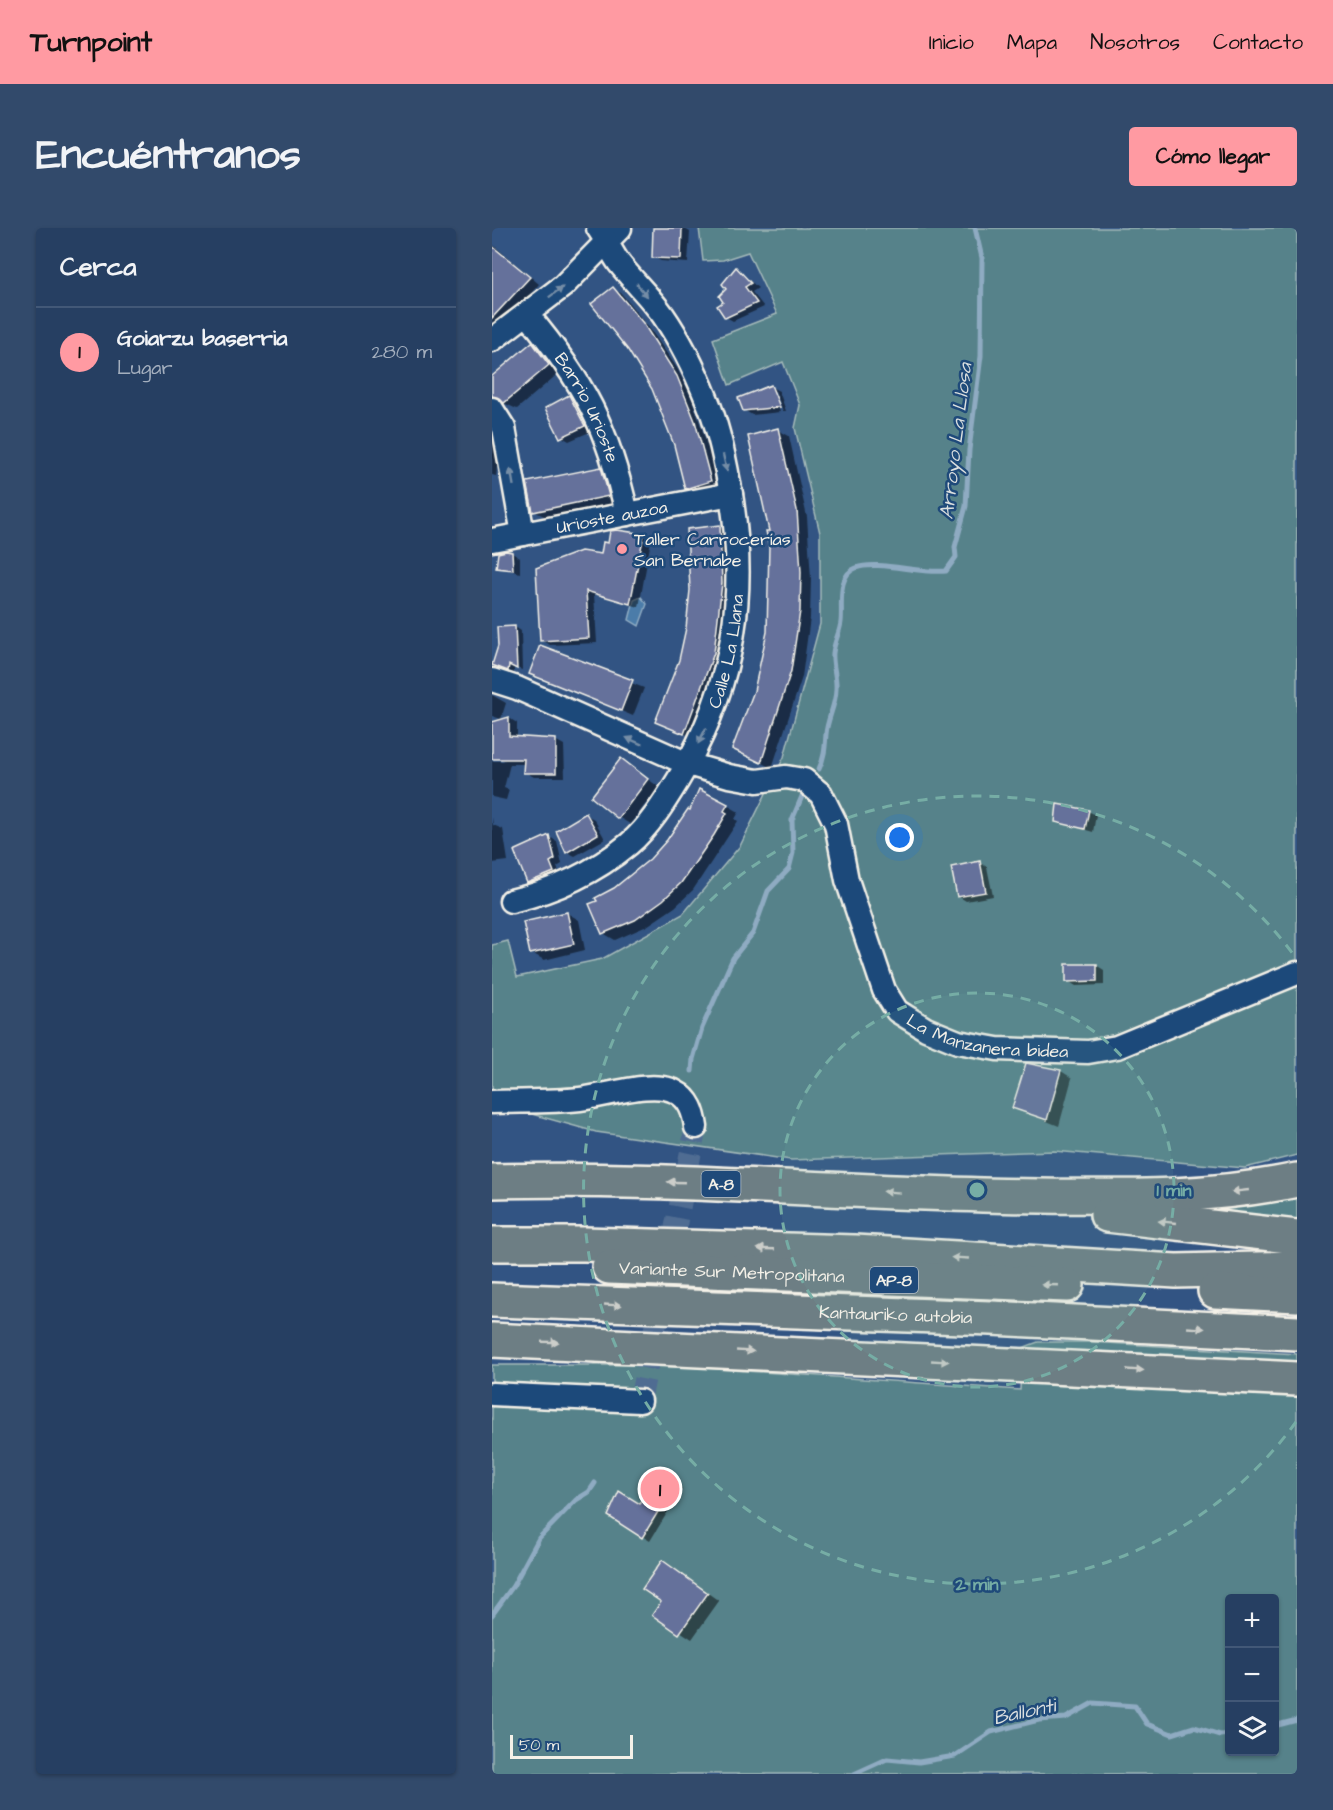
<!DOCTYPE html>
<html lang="es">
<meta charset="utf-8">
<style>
:root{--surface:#263f62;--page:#324a6b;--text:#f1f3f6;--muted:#a4afbe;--line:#425877;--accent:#ff9aa2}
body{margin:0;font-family:"Architects Daughter",sans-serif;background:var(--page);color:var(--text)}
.controls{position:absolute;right:18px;bottom:18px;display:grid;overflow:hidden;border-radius:6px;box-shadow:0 2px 4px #0004}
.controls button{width:54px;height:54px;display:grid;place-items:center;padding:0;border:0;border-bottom:2px solid var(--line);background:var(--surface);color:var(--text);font:30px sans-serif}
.scale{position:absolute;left:18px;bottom:15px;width:123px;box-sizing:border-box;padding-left:6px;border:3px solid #f4f1e8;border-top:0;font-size:16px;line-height:21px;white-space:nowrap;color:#f4f1e8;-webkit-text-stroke:4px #1f4a7a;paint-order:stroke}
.you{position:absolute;left:408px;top:610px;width:21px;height:21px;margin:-15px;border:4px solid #fff;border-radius:50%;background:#1a73e8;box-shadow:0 0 0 9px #1a73e833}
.badge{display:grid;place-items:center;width:39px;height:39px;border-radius:50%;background:var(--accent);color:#111;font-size:20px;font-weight:700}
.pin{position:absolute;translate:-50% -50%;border:3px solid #fff;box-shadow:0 2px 6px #0006}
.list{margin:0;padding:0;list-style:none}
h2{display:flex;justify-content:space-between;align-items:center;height:78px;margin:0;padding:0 24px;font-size:26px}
h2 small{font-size:20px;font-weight:400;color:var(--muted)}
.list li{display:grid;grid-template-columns:39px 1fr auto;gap:18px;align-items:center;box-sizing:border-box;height:90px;padding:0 24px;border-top:2px solid var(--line)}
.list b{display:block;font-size:22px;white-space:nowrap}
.list p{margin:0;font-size:20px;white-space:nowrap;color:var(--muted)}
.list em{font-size:20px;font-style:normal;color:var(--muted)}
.icon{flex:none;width:33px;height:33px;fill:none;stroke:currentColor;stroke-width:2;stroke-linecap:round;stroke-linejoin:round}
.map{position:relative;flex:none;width:805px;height:1546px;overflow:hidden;border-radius:6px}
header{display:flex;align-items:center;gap:36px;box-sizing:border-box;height:84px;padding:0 30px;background:var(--accent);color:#111}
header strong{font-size:28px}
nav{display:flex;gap:33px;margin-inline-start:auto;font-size:21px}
.intro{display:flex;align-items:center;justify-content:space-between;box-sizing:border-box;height:144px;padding:0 36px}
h1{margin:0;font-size:42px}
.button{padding:15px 27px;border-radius:6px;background:var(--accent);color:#111;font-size:21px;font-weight:700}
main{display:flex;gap:36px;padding:0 36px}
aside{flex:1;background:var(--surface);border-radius:6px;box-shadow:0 2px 4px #0004}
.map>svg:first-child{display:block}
.green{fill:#56828a;stroke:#a5bab9;stroke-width:1.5;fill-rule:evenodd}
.water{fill:#4b7ca9;stroke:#8fabc2;stroke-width:1.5}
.shadow{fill:#0007}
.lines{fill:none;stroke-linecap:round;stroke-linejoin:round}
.stream{stroke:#8fabc2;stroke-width:5}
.building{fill:#65719b;stroke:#f4f1e8;stroke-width:1.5}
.minor-tunnel{stroke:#4f6c92;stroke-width:22;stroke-dasharray:22 11;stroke-linecap:butt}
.minor-casing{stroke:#f4f1e8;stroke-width:27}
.highway-casing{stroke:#f4f1e8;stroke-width:38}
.minor{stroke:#1f4a7a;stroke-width:22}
.highway{stroke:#6d7e84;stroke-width:33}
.oneway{fill:#748da6}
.oneway2{fill:#ccceca}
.ring{fill:none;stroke:#76ada5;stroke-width:3;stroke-dasharray:10 8}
.poi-dot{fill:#ff9aa2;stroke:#1f4a7a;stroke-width:2}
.labels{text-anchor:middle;stroke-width:5;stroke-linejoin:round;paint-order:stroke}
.shield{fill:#1f4a7a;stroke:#b4bfc7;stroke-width:1.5}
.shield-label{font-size:16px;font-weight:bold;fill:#f4f1e8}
.street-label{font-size:18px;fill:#f4f1e8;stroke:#1f4a7a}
.poi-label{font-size:18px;fill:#f4f1e8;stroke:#1f4a7a;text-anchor:start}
.water-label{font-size:20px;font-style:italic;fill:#dbdfdf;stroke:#1f4a7a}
.centre{fill:#76ada5;stroke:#1f4a7a;stroke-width:3}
.ring-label{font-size:18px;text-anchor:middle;font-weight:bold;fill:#76ada5;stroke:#1f4a7a;stroke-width:5;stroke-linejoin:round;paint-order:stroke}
</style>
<header>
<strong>Turnpoint</strong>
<nav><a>Inicio</a><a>Mapa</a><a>Nosotros</a><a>Contacto</a></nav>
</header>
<div class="intro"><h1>Encuéntranos</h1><a class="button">Cómo llegar</a></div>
<main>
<aside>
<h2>Cerca<small></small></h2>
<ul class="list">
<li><span class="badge">1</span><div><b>Goiarzu baserria</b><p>Lugar</p></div><em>280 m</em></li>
</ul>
</aside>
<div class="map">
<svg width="805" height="1546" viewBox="0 0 805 1546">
<rect width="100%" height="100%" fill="#325483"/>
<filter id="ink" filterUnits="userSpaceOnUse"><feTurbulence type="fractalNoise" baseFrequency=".0167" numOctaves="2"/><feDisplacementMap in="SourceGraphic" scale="12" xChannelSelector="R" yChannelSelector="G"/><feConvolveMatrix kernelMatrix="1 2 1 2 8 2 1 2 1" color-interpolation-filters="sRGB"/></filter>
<g filter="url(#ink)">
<g class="green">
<polygon points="207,0 805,0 805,927 753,940 562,923 299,932 104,904 0,875 0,717 16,713 25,749 110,731 191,686 248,618 292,529 328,396 328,305 303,200 308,177 291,134 237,157 221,111 285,86 256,24 231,32 211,33"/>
<polygon points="805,963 805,994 680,979"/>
<path d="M546,1114h52l207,12v420h-805v-409h168l360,25 2,-42zM738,1370h44v154h-44z"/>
</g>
<polygon class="water" points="149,369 155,376 147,398 137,392 142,372"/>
<g class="shadow">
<polygon points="163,0 191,0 198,4 196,35 169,33 161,29"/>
<polygon points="0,16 47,56 0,111"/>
<polygon points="245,41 266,60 260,64 272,79 241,93 234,89 236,61"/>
<polygon points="121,61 129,65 158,101 185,140 199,168 219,228 226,257 202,265 194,260 183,217"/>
<polygon points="40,116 52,123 68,144 25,181 0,170 0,150"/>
<polygon points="279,159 287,163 294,183 291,183 283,163 280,163 288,184 260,187 252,182"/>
<polygon points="77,169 85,173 100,203 77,213 70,209"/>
<polygon points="286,202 297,208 315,289 319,351 318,390 310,449 280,540 253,527 276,404 279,305"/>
<polygon points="0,208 7,212 10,230 6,229 4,248 0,247"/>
<polygon points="108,240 120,247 128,274 54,289 42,283"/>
<polygon points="227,299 235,303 237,360 229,429 200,509 173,497 188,433"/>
<polygon points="151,307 159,312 147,379 102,366 105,415 58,417 50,413 111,328"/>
<polygon points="20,325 28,330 28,345 6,339"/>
<polygon points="23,399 29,403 30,442 22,439 22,445 8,440"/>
<polygon points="49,419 152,460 141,488 39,445"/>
<polygon points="0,467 14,475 9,491 0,488"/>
<polygon points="17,490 25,495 25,510 63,512 72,517 73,549 42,549 33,544 33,536 18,536 12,560 17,562 14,572 0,569 0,533 13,533 7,530"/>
<polygon points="129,532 167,559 138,596 126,589"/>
<polygon points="235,577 247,584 243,591 246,593 201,662 183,679 155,698 123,712 111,705 107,674 159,632 176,613"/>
<polygon points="596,583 604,587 601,604 564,593"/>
<polygon points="94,587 102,591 113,611 83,628 75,624"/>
<polygon points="0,589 1,597 11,601 16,633 0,635"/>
<polygon points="57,609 65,613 70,636 65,639 69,649 44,658 37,654"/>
<polygon points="488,635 495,639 501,668 474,673 466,668"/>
<polygon points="75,685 87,692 93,722 52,732 40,725"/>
<polygon points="604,737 612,742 612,757 584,758 576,753"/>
<polygon points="535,837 569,843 580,850 567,898 522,880"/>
<polygon points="183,1257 190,1261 183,1278 180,1277 158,1313 118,1288 149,1278"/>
<polygon points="182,1341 227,1373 200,1411 162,1386 171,1374"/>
</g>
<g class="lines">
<g class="stream">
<path d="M327,541c6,-13 6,-22 7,-35 1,-15 10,-29 10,-45 1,-12 -4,-24 -3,-36 1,-11 7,-21 8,-31 2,-16 -5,-47 15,-54 21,-8 64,6 90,3l10,-14 -1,-10 11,-41 3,-56 12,-94 1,-98 -7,-30"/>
<polyline points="200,843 201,831 210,800 241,730 261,705 276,663 297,641 301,625 300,592 311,566"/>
<polyline points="0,1387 21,1358 47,1310 84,1272 97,1264 103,1255"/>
<polyline points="782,1498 805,1492"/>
<polyline points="362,1546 395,1531 427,1534 463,1528 499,1504 547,1492 574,1490 601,1475 643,1478 655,1496 680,1506 702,1499 728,1507 738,1506"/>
</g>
</g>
<g class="building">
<polygon points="161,0 190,0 189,31 160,30"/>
<polygon points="0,18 38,49 0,90"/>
<polygon points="244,39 259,55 253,59 265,75 233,90 225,78 231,74 227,68 234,61 230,56"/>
<polygon points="121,59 151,95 185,148 203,193 219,253 193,261 182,217 160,161 136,122 99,76"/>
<polygon points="40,114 57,137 12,175 0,168 0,148"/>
<polygon points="279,157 288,179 251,183 246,170"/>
<polygon points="77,167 93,198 68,210 53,180"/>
<polygon points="286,200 305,282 309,344 308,383 299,443 269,535 240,521 262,463 275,404 277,318 274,303 277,303 256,208"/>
<polygon points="109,239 117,268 41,284 35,254"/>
<polygon points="228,297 230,355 222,425 192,506 163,494 187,432 194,400 198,362 195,301"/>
<polygon points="125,302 152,306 138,376 94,363 97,410 48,413 44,340 89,323 109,326 111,314 116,315 118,303"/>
<polygon points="14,323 20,324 21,342 4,340 6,325"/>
<polygon points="23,398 25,441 17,437 16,443 0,437 6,418 5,399"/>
<polygon points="48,417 141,452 129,483 37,446"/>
<polygon points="17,489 17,508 64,511 64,545 31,545 32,531 0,531 0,494"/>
<polygon points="129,530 156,551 126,591 99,569"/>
<polygon points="207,561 236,576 232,583 235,585 222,607 189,655 171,672 143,692 110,706 97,676 105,673 103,670 122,660 158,631 175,612 196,581 198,582"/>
<polygon points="565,576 597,582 593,601 563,594"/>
<polygon points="94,585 106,606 74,625 64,603"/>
<polygon points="57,607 63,631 58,634 62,644 35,655 22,623"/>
<polygon points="488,633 494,664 465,669 459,639"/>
<polygon points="75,684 82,716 38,726 31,694"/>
<polygon points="574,736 605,736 605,753 574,754"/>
<polygon points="534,835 569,842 555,892 520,880"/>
<polygon points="161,1246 183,1256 175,1275 172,1274 150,1310 116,1288 127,1263 148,1276"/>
<polygon points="170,1332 216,1365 187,1406 160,1387 169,1374 150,1361"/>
</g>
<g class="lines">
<polyline class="minor-tunnel" points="148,1173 204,899"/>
<g class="minor-casing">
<g id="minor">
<path id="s1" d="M35,86c57,68 81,113 100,200"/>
<polyline points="0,112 71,58 128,0"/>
<polyline points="0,181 12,200 31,306"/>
<path id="s2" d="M0,312l239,-46"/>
<path id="s3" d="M0,452l25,8 171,76 41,12 28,5 29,-4 18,3 17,14 15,30 11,56 37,110 13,21 29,18 32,13 39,7 91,3 29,-5 180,-74"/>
<path id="s4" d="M19,673c44,-10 83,-28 118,-57 20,-17 35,-41 49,-64 57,-94 71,-189 51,-297 -5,-28 -11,-57 -22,-83 -12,-30 -26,-59 -44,-85 -13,-18 -30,-34 -44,-52 -8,-11 -13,-24 -21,-35"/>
<path d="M0,874c29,-1 59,0 88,-3 26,-3 74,-20 96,-7 14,7 18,21 20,35"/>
<polyline points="0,1166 148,1173"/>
</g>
</g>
<g class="highway-casing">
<g id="highway">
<path d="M0,953c183,-5 365,14 548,15 87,1 172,2 257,-16"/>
<polyline points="615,987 805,1009"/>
<polyline points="0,1016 92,1016 363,1024 684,1043 805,1040"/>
<path id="s5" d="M117,1039l458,18"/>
<polyline points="723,1063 805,1067"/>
<path id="s6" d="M0,1072l499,18 306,15"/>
<polyline points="0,1112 805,1151"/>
</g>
</g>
<use href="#minor" class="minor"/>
<use href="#highway" class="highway"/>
</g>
<defs><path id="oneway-solid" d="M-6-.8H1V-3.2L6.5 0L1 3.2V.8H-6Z" transform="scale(1.5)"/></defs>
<g class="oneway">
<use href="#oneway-solid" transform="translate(150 62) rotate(50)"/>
<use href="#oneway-solid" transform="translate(64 64) rotate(-37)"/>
<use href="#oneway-solid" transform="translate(233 235) rotate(77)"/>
<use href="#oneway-solid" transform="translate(20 249) rotate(-100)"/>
<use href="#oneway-solid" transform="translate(210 508) rotate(117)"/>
<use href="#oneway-solid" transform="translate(142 513) rotate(-156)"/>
</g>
<g class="oneway2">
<use href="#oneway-solid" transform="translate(184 954) rotate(-178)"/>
<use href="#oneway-solid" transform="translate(748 963) rotate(174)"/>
<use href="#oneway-solid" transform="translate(400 964) rotate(-176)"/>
<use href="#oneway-solid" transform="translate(675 994) rotate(-174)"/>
<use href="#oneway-solid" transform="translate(274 1021) rotate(-178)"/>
<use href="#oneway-solid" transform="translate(468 1030) rotate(-177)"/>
<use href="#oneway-solid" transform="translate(558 1057) rotate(-178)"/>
<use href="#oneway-solid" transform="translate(121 1077) rotate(3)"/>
<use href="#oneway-solid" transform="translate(704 1100) rotate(3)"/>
<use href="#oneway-solid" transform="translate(58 1114) rotate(2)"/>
<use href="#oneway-solid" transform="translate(253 1123) rotate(3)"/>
<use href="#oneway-solid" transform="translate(448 1133) rotate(3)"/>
<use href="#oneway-solid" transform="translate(643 1142) rotate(3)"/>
</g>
</g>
<circle cx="485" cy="962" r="197" fill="#76ada5" fill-opacity=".12"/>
<g class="ring">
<circle cx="485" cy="962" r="197"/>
<path d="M804 1194A394 394 0 1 1 804 730"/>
</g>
<circle class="poi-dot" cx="130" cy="321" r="6"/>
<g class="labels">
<g class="shield">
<rect x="209.5" y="943" width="39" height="26" rx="4.5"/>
<rect x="378" y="1039" width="48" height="26" rx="4.5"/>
</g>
<g class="shield-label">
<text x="229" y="962">A-8</text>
<text x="402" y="1058">AP-8</text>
</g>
<g class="street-label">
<text dy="6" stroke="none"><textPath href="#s1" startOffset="112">Barrio Urioste</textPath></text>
<text dy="6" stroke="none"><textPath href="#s2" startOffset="122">Urioste auzoa</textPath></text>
<text dy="6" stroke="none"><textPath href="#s4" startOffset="352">Calle La Llana</textPath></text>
<text dy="6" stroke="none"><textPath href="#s3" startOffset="682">La Manzanera bidea</textPath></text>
<text dy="6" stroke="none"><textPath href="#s5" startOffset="123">Variante Sur Metropolitana</textPath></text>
<text dy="6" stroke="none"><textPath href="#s6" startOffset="404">Kantauriko autobia</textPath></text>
</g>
<g class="poi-label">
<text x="142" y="317">Taller Carrocerías<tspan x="142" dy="21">San Bernabe</tspan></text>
</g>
<g class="water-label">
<text transform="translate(463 213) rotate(-83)" y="7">Arroyo La Llosa</text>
<text transform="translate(532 1483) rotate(-12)" y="7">Ballonti</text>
</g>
</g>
<circle cx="485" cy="962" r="9" class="centre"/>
<g class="ring-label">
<text x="682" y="968">1 min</text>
<text x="485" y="1362">2 min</text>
</g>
</svg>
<div class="controls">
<button>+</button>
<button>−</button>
<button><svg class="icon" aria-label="layers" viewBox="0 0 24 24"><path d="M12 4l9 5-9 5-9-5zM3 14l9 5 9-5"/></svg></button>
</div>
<div class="scale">50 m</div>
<div class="you"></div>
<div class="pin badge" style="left:168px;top:1261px">1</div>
</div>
</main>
